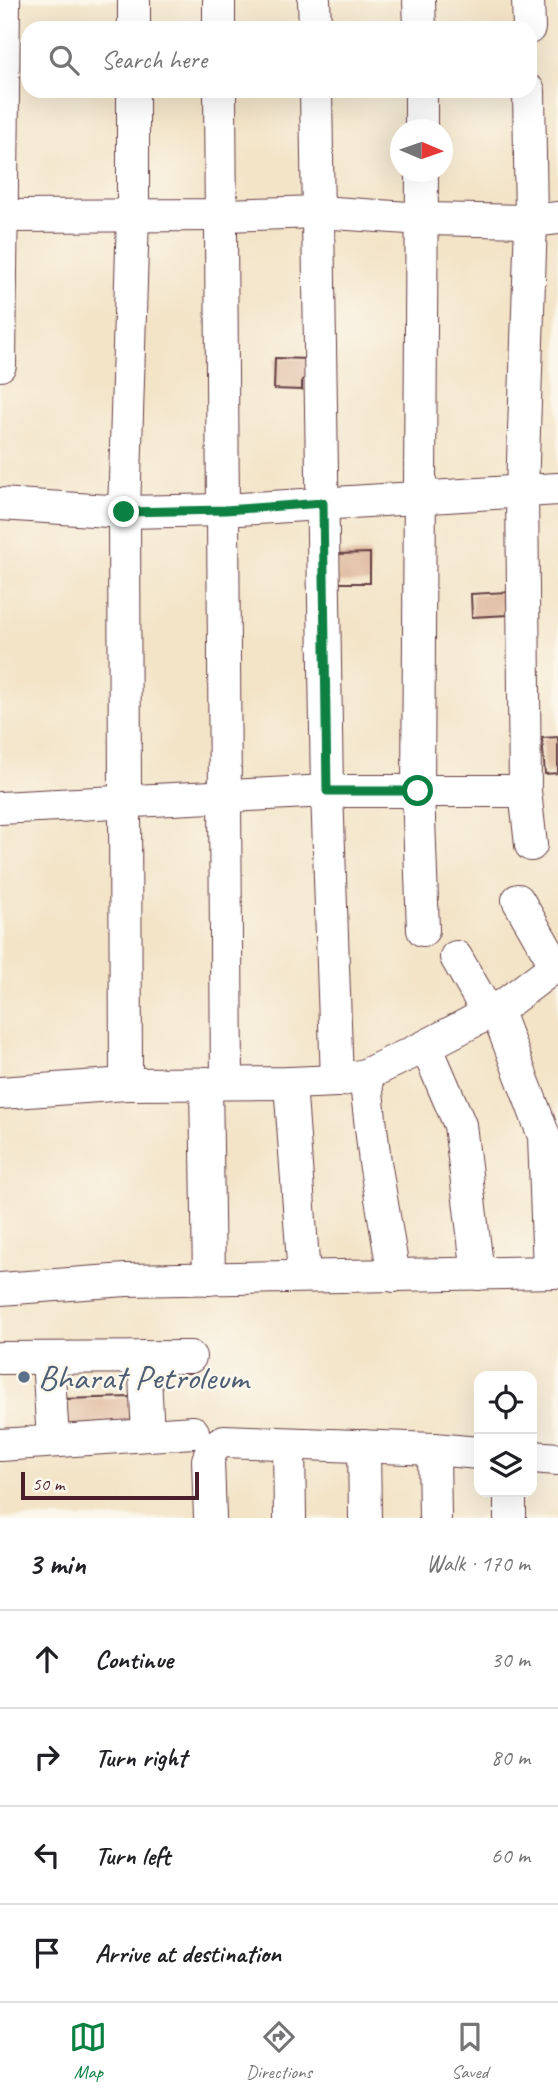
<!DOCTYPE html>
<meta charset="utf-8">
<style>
:root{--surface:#fff;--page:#f6f6f6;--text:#202124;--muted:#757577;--line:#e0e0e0;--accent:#0b8043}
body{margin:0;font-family:Caveat,sans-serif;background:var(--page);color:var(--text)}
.controls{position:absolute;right:21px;bottom:21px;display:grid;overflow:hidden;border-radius:14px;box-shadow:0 7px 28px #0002}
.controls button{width:63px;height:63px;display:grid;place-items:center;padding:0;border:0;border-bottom:2px solid var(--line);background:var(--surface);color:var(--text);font:35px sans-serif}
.compass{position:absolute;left:390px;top:119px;width:63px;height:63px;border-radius:50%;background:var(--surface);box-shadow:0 7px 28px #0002;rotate:92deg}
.scale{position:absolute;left:21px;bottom:18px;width:178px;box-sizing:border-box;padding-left:7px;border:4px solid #4a1f2b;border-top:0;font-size:19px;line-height:24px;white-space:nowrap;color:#4a1f2b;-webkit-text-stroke:5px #fbf7ec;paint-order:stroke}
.stop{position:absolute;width:21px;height:21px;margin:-16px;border:5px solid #0b8043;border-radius:50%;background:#fff}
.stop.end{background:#0b8043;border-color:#fff;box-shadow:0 2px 7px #0008}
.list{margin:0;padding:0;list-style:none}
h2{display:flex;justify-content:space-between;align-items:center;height:91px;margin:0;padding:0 28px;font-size:30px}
h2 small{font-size:23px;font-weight:400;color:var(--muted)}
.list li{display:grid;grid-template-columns:46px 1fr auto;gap:21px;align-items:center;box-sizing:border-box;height:98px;padding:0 28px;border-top:2px solid var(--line)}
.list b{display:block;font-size:26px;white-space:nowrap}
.list em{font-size:23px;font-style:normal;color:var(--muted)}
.icon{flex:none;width:38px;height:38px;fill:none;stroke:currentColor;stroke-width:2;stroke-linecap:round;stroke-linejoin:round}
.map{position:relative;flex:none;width:558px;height:1518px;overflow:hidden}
.search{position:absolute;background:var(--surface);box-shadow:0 7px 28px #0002;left:21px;right:21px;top:21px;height:77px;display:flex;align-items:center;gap:18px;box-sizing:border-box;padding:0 24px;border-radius:21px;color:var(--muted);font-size:26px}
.sheet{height:483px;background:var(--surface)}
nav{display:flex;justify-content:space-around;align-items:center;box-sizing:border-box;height:98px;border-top:2px solid var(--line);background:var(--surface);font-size:19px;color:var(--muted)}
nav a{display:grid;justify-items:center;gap:4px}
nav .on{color:var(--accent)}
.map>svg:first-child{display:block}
.building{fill:#ddb497}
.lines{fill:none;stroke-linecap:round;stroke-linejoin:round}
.minor-casing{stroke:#633d43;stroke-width:34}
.minor{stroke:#fff;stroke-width:32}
.route{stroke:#0b8043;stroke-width:9}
.service-dot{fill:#5c6f8a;stroke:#fbf7ec;stroke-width:2.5}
.labels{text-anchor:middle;stroke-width:5;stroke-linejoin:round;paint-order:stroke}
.service-label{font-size:35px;fill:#4e5e75;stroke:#fbf7ec;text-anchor:start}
</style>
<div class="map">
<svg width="558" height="1518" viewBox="0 0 558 1518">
<rect width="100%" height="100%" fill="#fbf7ec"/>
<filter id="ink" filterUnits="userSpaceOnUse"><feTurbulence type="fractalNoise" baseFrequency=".0143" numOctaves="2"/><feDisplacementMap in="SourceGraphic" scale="14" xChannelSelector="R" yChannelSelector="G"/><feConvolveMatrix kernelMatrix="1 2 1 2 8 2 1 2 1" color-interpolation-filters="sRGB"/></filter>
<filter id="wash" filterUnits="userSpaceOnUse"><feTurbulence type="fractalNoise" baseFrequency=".00686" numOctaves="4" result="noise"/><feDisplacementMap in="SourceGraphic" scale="28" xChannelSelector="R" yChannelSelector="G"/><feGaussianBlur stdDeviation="1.57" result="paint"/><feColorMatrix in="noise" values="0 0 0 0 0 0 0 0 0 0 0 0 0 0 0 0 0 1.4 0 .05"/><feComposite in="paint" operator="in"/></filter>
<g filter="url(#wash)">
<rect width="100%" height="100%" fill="#f3e4c8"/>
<g id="blocks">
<g class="building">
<polygon points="275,358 308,359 308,378 302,380 302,390 274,389"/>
<polygon points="370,553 370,583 337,583 337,554"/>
<polygon points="507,592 508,615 472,617 471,594"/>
<polygon points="558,737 558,773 545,774 542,738"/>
<polygon points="131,1397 131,1427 64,1429 63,1399"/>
</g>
</g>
</g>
<g filter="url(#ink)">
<use href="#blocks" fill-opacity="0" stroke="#633d43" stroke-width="2"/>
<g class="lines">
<g class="minor-casing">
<g id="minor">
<polyline points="219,0 219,28"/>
<polyline points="314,0 315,28"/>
<polyline points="419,0 420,28"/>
<polyline points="528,0 529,28"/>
<polyline points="134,28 134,0"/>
<polyline points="220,91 227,1082"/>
<polyline points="316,91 327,791 337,1081"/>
<polyline points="421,91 421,130"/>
<polyline points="529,91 531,221 522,491 525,791 531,845"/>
<polyline points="3,216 222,215 319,212 423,219 531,221 558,218"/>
<polyline points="0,365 4,0"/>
<polyline points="0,504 124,512 224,510 558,489"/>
<polyline points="0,808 327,791 418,791 422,172"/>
<polyline points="518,900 556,966"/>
<polyline points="423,930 418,791 525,791"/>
<polyline points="456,957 488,1013"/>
<polyline points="496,1009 544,1136 549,1272"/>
<polyline points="426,1046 460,1125 478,1274"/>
<polyline points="365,1075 375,1162 394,1276"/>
<polyline points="206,1083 209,1279"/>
<polyline points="290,1083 304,1276"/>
<polyline points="126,1084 290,1083 337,1081 365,1075 426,1046 504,1005 558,964"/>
<polyline points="0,1093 126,1084 124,512 133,215 133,91"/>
<polyline points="0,1289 126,1280 558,1272"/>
<polyline points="144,1357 148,1435"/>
<polyline points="0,1358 190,1357"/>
<polyline points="48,1358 53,1441"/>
<polyline points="289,1444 290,1518"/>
<polyline points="0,1445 193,1432"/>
<polyline points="364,1446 365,1518"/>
<polyline points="434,1449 435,1518"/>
<polyline points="532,1457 558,1459"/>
<polyline points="210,1518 208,1460 213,1447 224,1441 434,1449 479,1453"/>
<polyline points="510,1518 510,1492"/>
</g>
</g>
<use href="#minor" class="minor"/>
</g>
</g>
<g class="lines" filter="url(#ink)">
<polyline class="route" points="124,512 225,510 323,503 327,791 418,791"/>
</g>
<circle class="service-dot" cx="24" cy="1377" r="7"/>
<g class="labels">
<g class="service-label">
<text x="38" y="1389">Bharat Petroleum</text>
</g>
</g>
</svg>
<div class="controls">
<button><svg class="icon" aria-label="locate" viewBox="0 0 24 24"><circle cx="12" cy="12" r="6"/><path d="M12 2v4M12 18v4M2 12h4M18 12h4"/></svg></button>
<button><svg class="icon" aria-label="layers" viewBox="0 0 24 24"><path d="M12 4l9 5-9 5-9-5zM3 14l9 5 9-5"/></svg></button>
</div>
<svg class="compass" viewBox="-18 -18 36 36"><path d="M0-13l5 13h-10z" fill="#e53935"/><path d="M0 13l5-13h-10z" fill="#757577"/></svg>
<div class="scale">50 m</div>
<div class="stop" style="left:418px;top:791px"></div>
<div class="stop end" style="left:124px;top:512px"></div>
<div class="search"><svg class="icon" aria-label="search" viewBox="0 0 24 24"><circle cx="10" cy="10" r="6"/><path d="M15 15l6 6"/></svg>Search here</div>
</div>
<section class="sheet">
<h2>3 min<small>Walk · 170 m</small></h2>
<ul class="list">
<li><svg class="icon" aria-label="ahead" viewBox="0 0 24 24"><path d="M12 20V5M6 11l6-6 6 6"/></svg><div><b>Continue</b></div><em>30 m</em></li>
<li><svg class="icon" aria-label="right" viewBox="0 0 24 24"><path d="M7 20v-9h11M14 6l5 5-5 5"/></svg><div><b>Turn right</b></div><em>80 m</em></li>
<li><svg class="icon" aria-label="left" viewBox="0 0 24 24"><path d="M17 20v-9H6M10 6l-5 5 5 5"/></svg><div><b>Turn left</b></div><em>60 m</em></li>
<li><svg class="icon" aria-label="arrive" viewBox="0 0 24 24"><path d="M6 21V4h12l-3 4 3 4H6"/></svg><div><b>Arrive at destination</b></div></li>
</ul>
</section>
<nav>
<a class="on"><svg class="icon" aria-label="map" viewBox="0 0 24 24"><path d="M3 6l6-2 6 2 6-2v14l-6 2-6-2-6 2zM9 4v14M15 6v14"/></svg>Map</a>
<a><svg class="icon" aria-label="directions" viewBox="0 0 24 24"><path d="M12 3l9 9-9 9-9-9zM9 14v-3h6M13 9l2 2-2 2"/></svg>Directions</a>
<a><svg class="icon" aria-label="saved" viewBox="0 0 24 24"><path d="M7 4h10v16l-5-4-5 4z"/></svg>Saved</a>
</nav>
